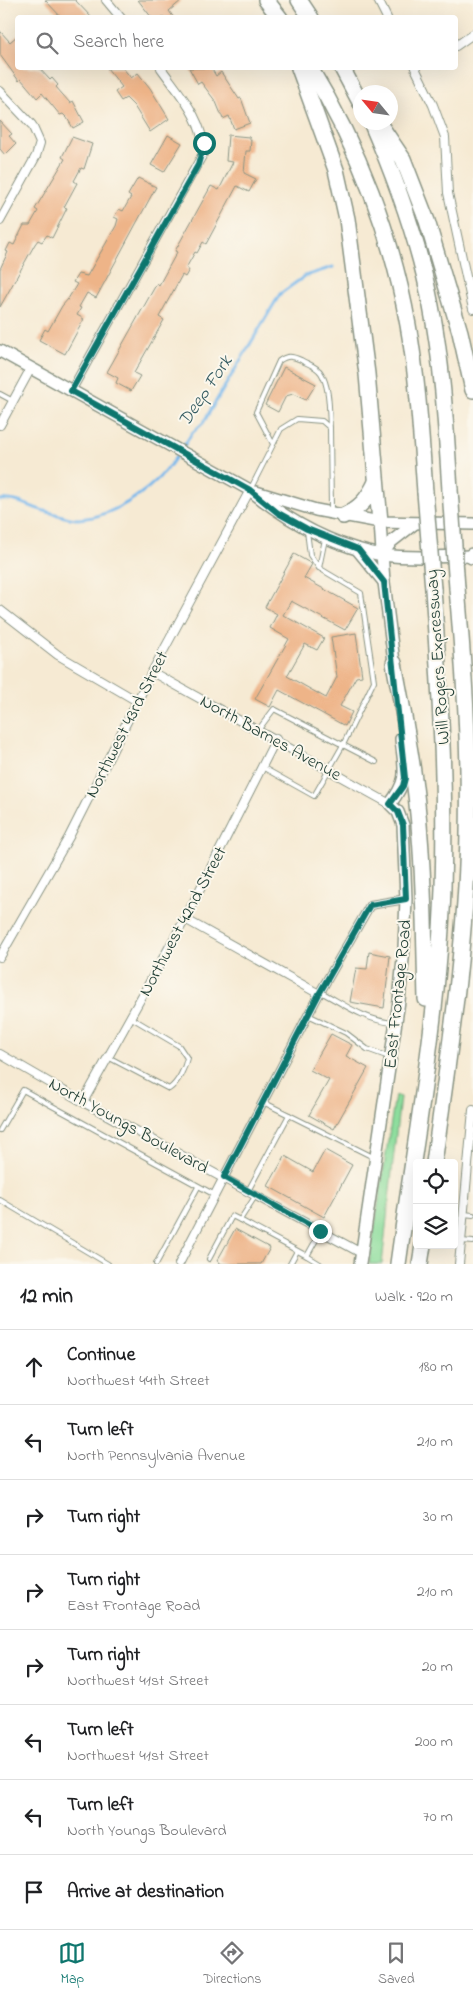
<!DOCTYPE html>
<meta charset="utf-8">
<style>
:root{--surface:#fff;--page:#f2f2f2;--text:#202124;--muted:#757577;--line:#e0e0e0;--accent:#0f766e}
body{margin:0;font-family:"Indie Flower",sans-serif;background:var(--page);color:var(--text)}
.controls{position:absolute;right:15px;bottom:15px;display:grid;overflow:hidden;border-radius:5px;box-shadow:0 5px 20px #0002}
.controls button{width:45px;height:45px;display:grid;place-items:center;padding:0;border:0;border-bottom:1px solid var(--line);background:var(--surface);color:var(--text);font:25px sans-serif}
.compass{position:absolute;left:353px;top:85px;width:45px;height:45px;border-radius:50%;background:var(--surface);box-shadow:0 5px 20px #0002;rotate:299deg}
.stop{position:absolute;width:15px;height:15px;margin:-11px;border:4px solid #0f766e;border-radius:50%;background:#fff}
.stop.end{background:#0f766e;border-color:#fff;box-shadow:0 1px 5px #0008}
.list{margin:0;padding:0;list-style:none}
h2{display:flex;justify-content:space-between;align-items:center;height:65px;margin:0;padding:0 20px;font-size:21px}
h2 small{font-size:16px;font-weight:400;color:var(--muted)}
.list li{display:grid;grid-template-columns:32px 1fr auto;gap:15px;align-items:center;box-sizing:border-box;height:75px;padding:0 20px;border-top:1px solid var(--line)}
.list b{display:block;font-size:19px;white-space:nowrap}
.list p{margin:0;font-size:16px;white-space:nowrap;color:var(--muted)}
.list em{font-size:16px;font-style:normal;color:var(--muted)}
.icon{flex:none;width:28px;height:28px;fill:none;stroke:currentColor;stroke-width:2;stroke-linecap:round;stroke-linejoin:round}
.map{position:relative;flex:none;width:473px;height:1264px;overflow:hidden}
.search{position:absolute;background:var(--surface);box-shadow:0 5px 20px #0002;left:15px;right:15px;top:15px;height:55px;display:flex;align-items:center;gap:12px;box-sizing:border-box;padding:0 18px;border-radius:5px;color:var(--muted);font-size:19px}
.sheet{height:665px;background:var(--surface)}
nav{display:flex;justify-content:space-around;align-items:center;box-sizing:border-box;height:70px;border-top:1px solid var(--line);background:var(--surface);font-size:14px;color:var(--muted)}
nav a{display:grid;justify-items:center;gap:2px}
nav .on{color:var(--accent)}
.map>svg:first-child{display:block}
.green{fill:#8ddd9c;stroke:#568d68}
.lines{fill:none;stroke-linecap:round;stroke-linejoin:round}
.stream{stroke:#77b8ec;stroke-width:3}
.building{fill:#eeb488}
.lane-casing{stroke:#8a9484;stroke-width:6}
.street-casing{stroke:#8a9484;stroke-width:10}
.secondary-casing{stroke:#8a9484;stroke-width:14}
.highway-casing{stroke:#8a9484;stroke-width:18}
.lane{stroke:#fff;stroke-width:4}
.street{stroke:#fff;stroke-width:8}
.secondary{stroke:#fff;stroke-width:11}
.highway{stroke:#fff;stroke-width:15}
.highway-bridge-casing{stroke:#8a9484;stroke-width:18;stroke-linecap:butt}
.highway-bridge{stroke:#fff;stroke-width:15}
.route{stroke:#0f766e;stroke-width:6}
.labels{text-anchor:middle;stroke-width:4;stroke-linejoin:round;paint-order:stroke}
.street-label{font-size:18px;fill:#1f3d34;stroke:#fbf7ec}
.water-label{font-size:19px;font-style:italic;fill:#355c62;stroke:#fbf7ec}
</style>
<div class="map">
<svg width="473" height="1264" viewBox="0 0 473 1264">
<rect width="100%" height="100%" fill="#fbf7ec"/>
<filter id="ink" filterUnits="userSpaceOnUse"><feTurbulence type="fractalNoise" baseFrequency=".02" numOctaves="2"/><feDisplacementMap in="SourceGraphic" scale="10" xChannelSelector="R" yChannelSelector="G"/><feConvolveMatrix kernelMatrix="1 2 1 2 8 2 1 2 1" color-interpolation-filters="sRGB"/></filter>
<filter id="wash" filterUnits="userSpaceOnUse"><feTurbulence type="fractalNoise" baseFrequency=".0096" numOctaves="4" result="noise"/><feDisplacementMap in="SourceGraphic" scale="20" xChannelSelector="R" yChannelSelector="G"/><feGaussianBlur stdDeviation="1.12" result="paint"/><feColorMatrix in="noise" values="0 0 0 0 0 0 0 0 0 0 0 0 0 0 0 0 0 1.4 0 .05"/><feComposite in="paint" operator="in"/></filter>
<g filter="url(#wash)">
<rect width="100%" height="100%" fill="#f6ead3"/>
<polygon class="green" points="395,1095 400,1097 382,1264 369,1264"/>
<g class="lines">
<g class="stream">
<polyline points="182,449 192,433 203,423 280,294 305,276 333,267"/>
<path d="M0,500c18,-2 31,8 48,12 9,2 20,7 30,7 38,-2 80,-33 100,-65"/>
</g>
</g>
<g id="blocks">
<g class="building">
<polygon points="45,0 75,0 92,18 62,18"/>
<polygon points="138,0 182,0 169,11 174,18 152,18"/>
<polygon points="0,31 10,42 18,35 18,68 39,68 50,80 52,78 58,85 56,87 70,103 73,101 84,122 73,128 67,118 63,114 60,115 42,93 37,98 21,79 19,81 0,55"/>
<polygon points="107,68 123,68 131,78 138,73 150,88 169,119 150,132 134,106 126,98 121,101 115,92 122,87"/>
<polygon points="189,68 211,68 216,76 221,72 239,99 241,98 250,123 234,129 229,116 223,119 216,102 201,82 198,84"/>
<polygon points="0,121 12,134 9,136 16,144 5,155 0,149"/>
<polygon points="168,135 182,143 164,172 151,165"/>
<polygon points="228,135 249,137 251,140 250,151 246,151 244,173 256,179 249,192 237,186 206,244 203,242 197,253 195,252 186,268 189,270 185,277 182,275 159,317 164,320 134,373 140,376 131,391 116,383 118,378 107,372 157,283 159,285 177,252 175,251 211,186 219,190 233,162 226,161"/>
<polygon points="72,137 92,144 84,169 81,168 74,181 77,183 64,207 67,208 52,238 47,235 42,242 38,240 35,244 0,307 0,269 8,252 6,251 10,243 14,245 24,225 30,225 38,211 35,209 65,159 62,157"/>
<polygon points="138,178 156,187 96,298 87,293 79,307 81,308 77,315 84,319 65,354 39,340 45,329 48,331 62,306 68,299 77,284 73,282 78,274 87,276 116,226 118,219 114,217 119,209 123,211 131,197 128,195"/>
<polygon points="284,367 316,384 306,400 293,394 286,396 278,412 265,405"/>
<polygon points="294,554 312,564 304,578 358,608 345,630 291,601 283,615 324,638 317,650 305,644 287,676 326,698 337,677 331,637 356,633 362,676 356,677 340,706 352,712 345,726 279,690 270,707 255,699 289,639 270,628 277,614 265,607"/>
<polygon points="369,952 390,956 384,1008 350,1002 356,968 367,969"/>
<polygon points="331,1034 352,1045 346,1056 368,1068 334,1129 309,1115 329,1080 310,1070"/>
<polygon points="325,1150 352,1165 324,1217 268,1186 285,1156 313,1172"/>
<polygon points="235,1229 270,1248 261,1264 222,1264 217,1261"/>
</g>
</g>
</g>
<g filter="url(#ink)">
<use href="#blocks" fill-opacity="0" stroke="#8a9484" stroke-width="1"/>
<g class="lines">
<g class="lane-casing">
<g id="lane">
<polyline points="0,394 13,401"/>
<path d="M273,444l-17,-32 23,-51c8,-6 13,-5 22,-1 6,4 16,6 20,13 9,14 8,38 9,55"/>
<polyline points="251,488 281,429 297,419 322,421 330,428 331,510"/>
<polyline points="319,568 325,539"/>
<polyline points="259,729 274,709 343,745 374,681 361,593 319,568 310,555 307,531"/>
<polyline points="262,767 314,796 343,745 376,762"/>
<path d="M321,992c24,13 45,29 73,31"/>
<polyline points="308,1015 346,1033 367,1049 389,1057"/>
<path d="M108,1057l61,32c9,-6 16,-21 18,-31l-8,-12 -49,-29"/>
<polyline points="263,1102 373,1157"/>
<polyline points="0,1130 23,1090 215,1195"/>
<polyline points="248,1191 289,1115"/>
<polyline points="256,1195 240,1220 307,1256 321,1231"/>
<polyline points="0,1200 108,1264"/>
<polyline points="464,1214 473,1215"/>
<polyline points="462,1241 473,1242"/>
<polyline points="307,1256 320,1264"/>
<polyline points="209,1259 232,1216 240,1220"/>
<polyline points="156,1264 198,1187"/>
<polyline points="290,1264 297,1251"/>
</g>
</g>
<g class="street-casing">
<g id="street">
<polyline points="106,0 121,18"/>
<polyline points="378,0 387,18"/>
<polyline points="456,46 473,34"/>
<polyline points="415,68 433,105 445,137 448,193 473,309"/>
<polyline points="0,91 32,125 40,143 36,156 0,221"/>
<path d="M71,391l132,-237c3,-32 -25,-62 -42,-86"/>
<polyline points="0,425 31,368"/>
<polyline points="0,610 58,655 137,701"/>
<polyline points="152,672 390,804"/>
<polyline points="185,919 319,994"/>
<polyline points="0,957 69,837 152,672 250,490"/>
<polyline points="0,1054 83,1102 363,1254"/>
<polyline points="83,1102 185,919 276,739"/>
<polyline points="179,1264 319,994 370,905 406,899"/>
<polyline points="459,1264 473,1110"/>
</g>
</g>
<g class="secondary-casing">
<g id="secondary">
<path d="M0,351l250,139c38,31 82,56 132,65 30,4 61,1 91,1"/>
<polyline points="256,492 316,510 380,522 473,524"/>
<polyline points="380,522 384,582 395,670"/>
<polyline points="357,549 384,582"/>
<polyline points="382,555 391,542 414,524"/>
<path d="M360,1264l39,-263 5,-53 2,-49 -3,-74 -5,-13 -8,-8c20,-26 14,-34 11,-65"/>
</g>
</g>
<g class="highway-casing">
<g id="highway">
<polyline points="266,0 280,18"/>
<polyline points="299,0 311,18"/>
<polyline points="299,68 336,170 347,219 367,374 380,522"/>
<path d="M310,68c48,78 82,167 98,257 10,55 13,111 17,167"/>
<polyline points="342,68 360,102"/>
<path d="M371,122c26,60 48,120 60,184 12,61 15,123 19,184"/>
<polyline points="378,122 403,159 427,221 460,332 473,390"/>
<path d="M343,516c17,-8 25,-17 33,-34"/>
<polyline points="472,556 473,556"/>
<path d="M394,663c7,38 15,77 20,116 10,73 10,147 12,220"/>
<path d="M434,1163c15,-109 32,-218 34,-329 2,-82 -4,-164 -11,-246"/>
<path d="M398,1264c17,-124 41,-250 45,-376 3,-100 -3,-199 -10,-299"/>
<polyline points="420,1264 423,1245"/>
</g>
</g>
<use href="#lane" class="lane"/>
<use href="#street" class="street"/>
<use href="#secondary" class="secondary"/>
<use href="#highway" class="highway"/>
<g class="highway-bridge-casing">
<g id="highway-bridge">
<polyline points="450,490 457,588"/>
<polyline points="425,492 433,589"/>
</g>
</g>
<use href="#highway-bridge" class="highway-bridge"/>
</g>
</g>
<g class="lines" filter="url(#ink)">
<polyline class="route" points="204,143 198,165 71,391 250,490 278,513 307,529 358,549 384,582 405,778 403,786 390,804 398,812 403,825 406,899 370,905 319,994 224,1177 320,1231"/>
</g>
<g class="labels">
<g class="street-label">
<text transform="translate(437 657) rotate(-94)" y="6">Will Rogers Expressway</text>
<text transform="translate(126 724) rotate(-63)" y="6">Northwest 43rd Street</text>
<text transform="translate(271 737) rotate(29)" y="6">North Barnes Avenue</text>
<text transform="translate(182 921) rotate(-62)" y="6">Northwest 42nd Street</text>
<text transform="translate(397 994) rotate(-84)" y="6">East Frontage Road</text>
<text transform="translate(129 1125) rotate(29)" y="6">North Youngs Boulevard</text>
</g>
<g class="water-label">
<text transform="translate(204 390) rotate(-56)" y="7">Deep Fork</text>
</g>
</g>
</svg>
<div class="controls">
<button><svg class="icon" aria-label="locate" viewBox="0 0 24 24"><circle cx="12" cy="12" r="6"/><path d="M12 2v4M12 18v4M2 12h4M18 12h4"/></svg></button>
<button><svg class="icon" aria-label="layers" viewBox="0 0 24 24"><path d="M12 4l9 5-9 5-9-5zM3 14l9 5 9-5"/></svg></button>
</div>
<svg class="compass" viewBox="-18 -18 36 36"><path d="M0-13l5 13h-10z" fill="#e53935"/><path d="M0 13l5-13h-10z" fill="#757577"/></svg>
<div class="stop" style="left:204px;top:143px"></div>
<div class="stop end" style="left:320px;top:1231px"></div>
<div class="search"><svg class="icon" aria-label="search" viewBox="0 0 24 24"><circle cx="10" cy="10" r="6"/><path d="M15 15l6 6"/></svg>Search here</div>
</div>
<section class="sheet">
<h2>12 min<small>Walk · 920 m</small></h2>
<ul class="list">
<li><svg class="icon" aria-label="ahead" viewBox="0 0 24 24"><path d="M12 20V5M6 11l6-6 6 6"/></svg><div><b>Continue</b><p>Northwest 44th Street</p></div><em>180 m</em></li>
<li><svg class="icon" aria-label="left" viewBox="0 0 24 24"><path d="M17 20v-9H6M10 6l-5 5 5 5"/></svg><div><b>Turn left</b><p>North Pennsylvania Avenue</p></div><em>210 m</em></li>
<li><svg class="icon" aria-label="right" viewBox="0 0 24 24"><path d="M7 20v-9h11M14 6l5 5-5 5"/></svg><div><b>Turn right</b></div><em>30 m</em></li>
<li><svg class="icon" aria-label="right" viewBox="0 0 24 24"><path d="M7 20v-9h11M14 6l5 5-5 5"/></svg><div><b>Turn right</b><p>East Frontage Road</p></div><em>210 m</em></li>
<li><svg class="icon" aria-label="right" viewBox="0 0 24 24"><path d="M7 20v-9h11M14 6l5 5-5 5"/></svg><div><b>Turn right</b><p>Northwest 41st Street</p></div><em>20 m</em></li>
<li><svg class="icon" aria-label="left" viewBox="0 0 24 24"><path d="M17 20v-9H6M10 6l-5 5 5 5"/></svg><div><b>Turn left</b><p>Northwest 41st Street</p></div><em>200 m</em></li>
<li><svg class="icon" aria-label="left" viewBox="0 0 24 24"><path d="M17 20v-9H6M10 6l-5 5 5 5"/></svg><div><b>Turn left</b><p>North Youngs Boulevard</p></div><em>70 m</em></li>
<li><svg class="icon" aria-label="arrive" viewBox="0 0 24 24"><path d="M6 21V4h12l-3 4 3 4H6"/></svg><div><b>Arrive at destination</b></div></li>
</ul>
</section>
<nav>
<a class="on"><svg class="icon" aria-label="map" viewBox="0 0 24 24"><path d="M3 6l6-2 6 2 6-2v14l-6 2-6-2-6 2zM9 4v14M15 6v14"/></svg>Map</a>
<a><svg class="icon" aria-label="directions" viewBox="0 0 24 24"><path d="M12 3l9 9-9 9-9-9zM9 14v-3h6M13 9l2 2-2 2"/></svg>Directions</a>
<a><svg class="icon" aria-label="saved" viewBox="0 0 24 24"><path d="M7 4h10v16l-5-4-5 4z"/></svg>Saved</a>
</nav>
